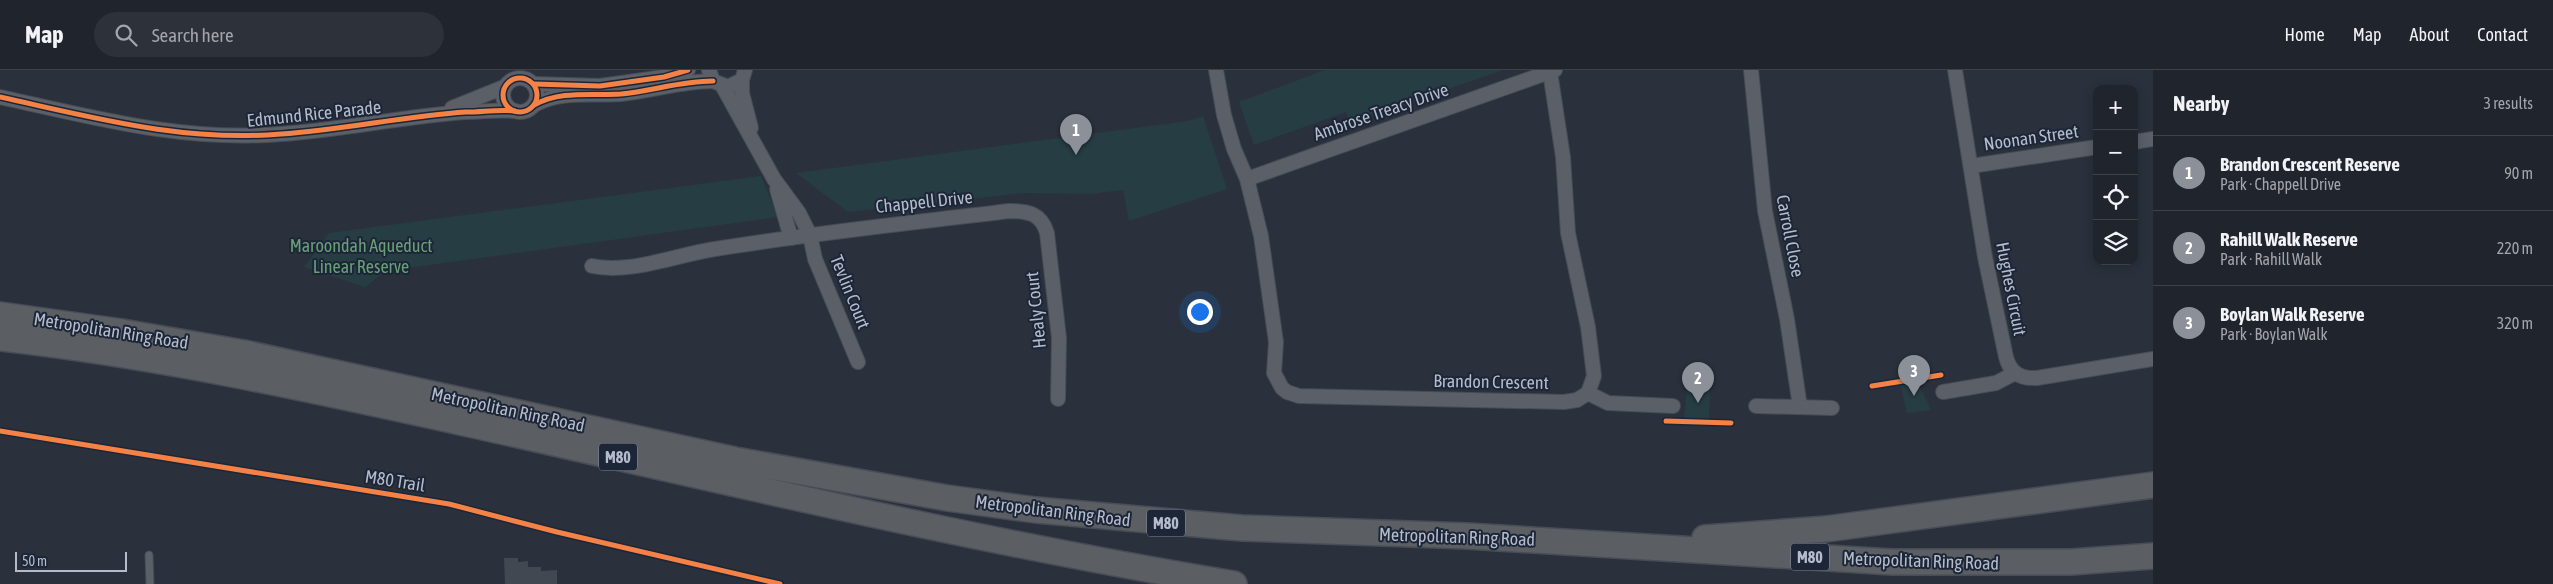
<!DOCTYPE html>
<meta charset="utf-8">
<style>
:root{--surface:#20252d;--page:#2d3139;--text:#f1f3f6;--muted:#a2a5aa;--line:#3d4249;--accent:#8c9099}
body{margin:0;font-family:"Asap Condensed",sans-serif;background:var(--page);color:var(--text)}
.controls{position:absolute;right:15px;top:15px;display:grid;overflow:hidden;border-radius:10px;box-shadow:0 2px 12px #0003}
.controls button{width:45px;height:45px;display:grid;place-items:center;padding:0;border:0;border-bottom:1px solid var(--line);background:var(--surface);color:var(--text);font:25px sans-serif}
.scale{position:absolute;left:15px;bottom:12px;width:112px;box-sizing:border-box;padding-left:5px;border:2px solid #b4bccc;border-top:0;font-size:14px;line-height:18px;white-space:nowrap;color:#b4bccc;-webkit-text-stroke:4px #1c2637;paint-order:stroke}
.you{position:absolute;left:1199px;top:241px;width:18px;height:18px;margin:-12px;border:4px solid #fff;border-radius:50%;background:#1a73e8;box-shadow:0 0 0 8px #1a73e833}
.badge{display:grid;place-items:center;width:32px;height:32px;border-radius:50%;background:var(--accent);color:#fff;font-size:16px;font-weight:700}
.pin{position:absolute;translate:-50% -41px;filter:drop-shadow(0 1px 2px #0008)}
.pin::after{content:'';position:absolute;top:26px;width:18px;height:15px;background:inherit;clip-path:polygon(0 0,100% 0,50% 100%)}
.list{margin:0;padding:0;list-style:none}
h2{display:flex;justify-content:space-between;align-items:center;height:65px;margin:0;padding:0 20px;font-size:21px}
h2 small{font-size:16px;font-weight:400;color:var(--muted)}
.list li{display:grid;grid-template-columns:32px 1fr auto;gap:15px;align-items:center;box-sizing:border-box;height:75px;padding:0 20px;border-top:1px solid var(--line)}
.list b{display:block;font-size:19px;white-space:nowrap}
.list p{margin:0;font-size:16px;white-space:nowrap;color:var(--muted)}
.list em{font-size:16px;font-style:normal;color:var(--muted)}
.icon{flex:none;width:28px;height:28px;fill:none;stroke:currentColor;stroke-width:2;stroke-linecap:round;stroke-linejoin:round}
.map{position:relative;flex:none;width:2153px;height:514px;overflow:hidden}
header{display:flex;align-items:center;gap:30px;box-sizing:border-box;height:70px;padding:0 25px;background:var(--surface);border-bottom:1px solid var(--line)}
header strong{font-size:24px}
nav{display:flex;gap:28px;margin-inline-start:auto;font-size:18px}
.search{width:350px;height:45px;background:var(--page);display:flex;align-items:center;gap:12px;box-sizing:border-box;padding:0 18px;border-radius:28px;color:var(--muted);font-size:19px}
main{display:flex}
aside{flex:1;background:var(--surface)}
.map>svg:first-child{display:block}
.green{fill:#263d43}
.building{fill:#424851}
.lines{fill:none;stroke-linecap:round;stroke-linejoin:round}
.lane-casing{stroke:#464c54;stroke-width:9}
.street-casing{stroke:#464c54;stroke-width:16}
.highway-casing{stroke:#474c56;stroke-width:28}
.lane{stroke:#5b5f68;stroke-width:7}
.street{stroke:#5b5f68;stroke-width:14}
.highway{stroke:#5b5e62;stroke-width:25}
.cycleway-casing{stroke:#1c2637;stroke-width:8}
.cycleway{stroke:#f48246;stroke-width:5}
.labels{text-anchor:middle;stroke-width:4;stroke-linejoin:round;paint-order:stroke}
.shield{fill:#1c2637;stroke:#868f9f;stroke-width:1}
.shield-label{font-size:16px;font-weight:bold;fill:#b4bccc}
.street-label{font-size:18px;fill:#b4bccc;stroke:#1c2637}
.park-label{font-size:18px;fill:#68a077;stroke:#1c2637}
</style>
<header>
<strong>Map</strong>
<div class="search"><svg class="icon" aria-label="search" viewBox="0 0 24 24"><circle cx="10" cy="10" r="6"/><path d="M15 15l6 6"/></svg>Search here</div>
<nav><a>Home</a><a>Map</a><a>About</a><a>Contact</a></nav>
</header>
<main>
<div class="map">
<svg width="2153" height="514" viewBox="0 0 2153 514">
<rect width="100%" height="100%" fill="#2a313c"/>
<g class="green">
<polygon points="1325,0 1503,0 1350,53 1346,42 1254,75 1239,32"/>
<polygon points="1203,46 1227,119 1129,151 1123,120 1090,124 1025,123 848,142 796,103 1188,51"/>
<polygon points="761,106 778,147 386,201 365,217 304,197 329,163"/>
<polygon points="1917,311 1931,340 1907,343 1900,313"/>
<polygon points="1710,315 1709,351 1684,350 1687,316"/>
</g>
<polygon class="building" points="504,488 518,488 518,492 528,491 528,497 541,497 541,501 557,500 557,514 505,514"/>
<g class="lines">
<g class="lane-casing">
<polyline id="lane" points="149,485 150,514"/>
</g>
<g class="street-casing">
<g id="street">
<polyline points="709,0 713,11 728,17 742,10 745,0"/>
<polyline points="1216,0 1224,45 1234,79 1247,109 1261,166 1276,272 1274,303 1282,318 1287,322 1299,326 1564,332 1577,330 1588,323 1594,306 1588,257 1568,163 1563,87 1550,2"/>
<polyline points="1751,0 1765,141 1787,249 1800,337"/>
<path d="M1955,0l30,187 21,100c4,16 15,22 31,21l116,-19"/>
<circle cx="520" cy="25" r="17"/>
<polyline points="742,10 742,23 751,58"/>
<polyline points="534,14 600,16 664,7 688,0"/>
<polyline points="723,17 774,109 799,143 810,165 815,189 858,292"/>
<path d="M0,27c96,21 182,45 281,37 62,-4 123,-18 185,-22 17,0 32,-3 49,-1"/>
<path d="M534,35c28,-15 57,-9 87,-11 31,-3 60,-13 92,-13"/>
<polyline points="452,38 504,17"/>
<polyline points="2134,72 2153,69"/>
<polyline points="1971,96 2097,77"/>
<polyline points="1247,109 1555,0"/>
<polyline points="777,119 791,168"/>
<path d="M592,196c40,8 83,-11 123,-17 98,-16 196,-26 294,-38 19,0 32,2 38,22l12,105 -1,61"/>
<polyline points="1943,322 1996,313 2015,303"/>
<polyline points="1588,323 1608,333 1673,336"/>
<polyline points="1756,336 1832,338"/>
</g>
</g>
<g class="highway-casing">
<g id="highway">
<polyline points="0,245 122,262 244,283 735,390 947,428 1036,440 1242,458 1467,466 1892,492 2071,492 2153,486"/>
<path d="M0,268c172,19 341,58 510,95 240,54 480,111 724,151"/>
<polyline points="1705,468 1826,459 2153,415"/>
</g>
</g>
<use href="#lane" class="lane"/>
<use href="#street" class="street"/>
<use href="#highway" class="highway"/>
<g class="cycleway-casing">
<g id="cycleway">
<circle cx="520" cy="25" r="17"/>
<polyline points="534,14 600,16 664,7 688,0"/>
<path d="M0,27c96,21 182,45 281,37 62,-4 123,-18 185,-22 17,0 32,-3 49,-1"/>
<path d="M534,35c28,-15 57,-9 87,-11 31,-3 60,-13 92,-13"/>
<polyline points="1872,316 1941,305"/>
<polyline points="1666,351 1731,353"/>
<polyline points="0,361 449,434 557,462 780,514"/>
</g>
</g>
<use href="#cycleway" class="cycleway"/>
</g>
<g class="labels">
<g class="shield">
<rect x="599" y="373.5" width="38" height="27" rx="4"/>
<rect x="1147" y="439.5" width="38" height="27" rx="4"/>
<rect x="1791" y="473.5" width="38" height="27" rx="4"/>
</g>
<g class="shield-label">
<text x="618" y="393">M80</text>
<text x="1166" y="459">M80</text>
<text x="1810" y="493">M80</text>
</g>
<g class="street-label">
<text transform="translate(1381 42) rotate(-19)" y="6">Ambrose Treacy Drive</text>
<text transform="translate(314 44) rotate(-6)" y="6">Edmund Rice Parade</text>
<text transform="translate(2031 68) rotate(-8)" y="6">Noonan Street</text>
<text transform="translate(924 132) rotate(-6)" y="6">Chappell Drive</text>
<text transform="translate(1790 166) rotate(79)" y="6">Carroll Close</text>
<text transform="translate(2011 219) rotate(79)" y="6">Hughes Circuit</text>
<text transform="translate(850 222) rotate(68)" y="6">Tevlin Court</text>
<text transform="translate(1036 240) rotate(-96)" y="6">Healy Court</text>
<text transform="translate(111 261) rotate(9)" y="6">Metropolitan Ring Road</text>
<text transform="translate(1491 312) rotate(1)" y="6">Brandon Crescent</text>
<text transform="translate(508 340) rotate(12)" y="6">Metropolitan Ring Road</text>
<text transform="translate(395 411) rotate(9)" y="6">M80 Trail</text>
<text transform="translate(1053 441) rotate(7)" y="6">Metropolitan Ring Road</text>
<text transform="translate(1457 467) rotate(2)" y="6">Metropolitan Ring Road</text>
<text transform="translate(1921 491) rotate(2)" y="6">Metropolitan Ring Road</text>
</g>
<g class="park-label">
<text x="361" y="182">Maroondah Aqueduct<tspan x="361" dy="21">Linear Reserve</tspan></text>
</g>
</g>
</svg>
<div class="controls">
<button>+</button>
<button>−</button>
<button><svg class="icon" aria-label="locate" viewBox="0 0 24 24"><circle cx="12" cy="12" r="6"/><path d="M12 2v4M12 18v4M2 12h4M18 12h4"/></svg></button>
<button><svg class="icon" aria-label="layers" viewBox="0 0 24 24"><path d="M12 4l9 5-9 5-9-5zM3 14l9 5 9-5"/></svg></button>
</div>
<div class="scale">50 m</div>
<div class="you"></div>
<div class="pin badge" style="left:1076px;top:85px">1</div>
<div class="pin badge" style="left:1698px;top:333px">2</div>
<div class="pin badge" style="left:1914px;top:326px">3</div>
</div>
<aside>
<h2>Nearby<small>3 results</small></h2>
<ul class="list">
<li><span class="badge">1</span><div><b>Brandon Crescent Reserve</b><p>Park · Chappell Drive</p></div><em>90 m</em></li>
<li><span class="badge">2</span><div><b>Rahill Walk Reserve</b><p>Park · Rahill Walk</p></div><em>220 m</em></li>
<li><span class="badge">3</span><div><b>Boylan Walk Reserve</b><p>Park · Boylan Walk</p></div><em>320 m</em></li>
</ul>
</aside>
</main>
